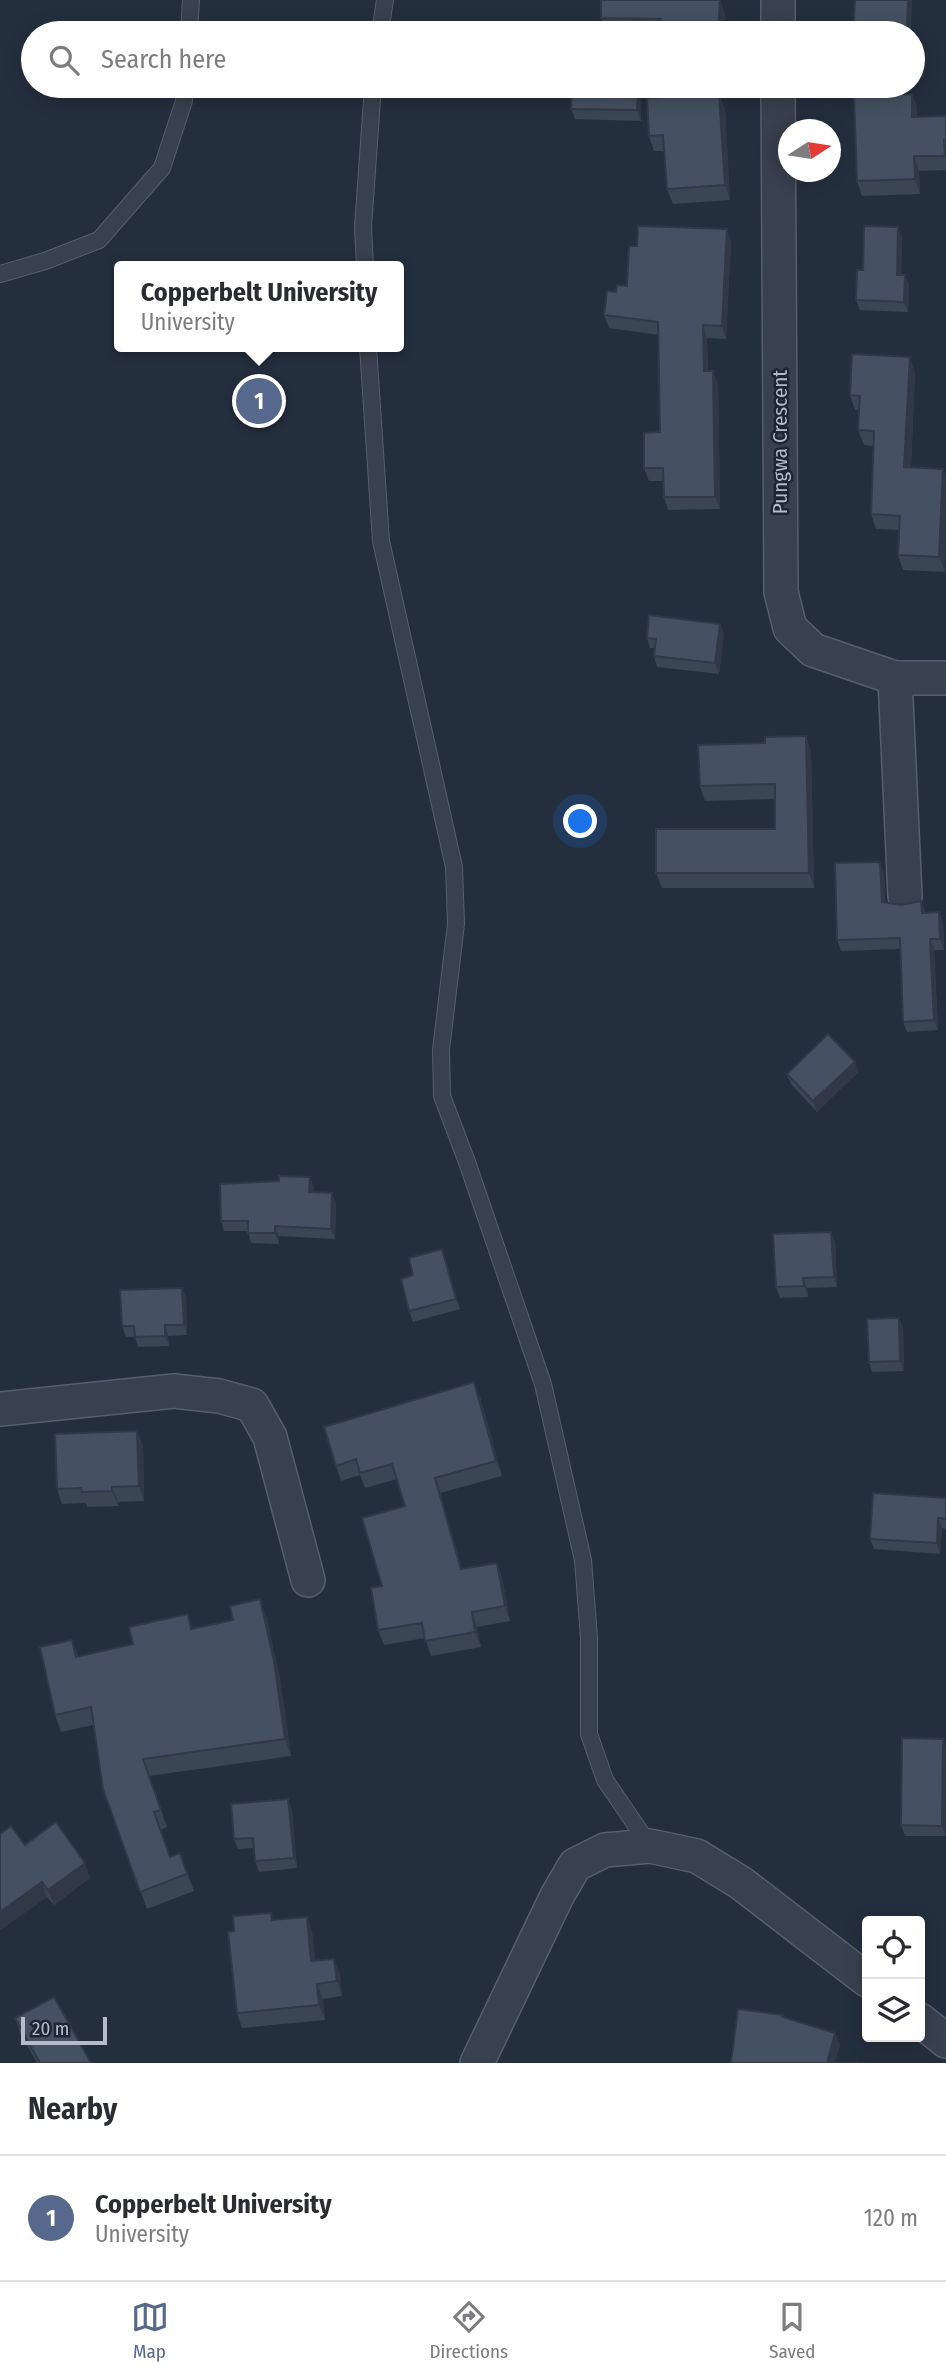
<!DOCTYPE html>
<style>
:root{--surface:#fff;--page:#f7f7f7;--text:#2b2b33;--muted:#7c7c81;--line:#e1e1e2;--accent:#56698c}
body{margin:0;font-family:"Fira Sans Condensed",sans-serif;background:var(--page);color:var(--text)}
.controls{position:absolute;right:21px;bottom:21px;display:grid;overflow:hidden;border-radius:7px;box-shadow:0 4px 18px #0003}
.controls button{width:63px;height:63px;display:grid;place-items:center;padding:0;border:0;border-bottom:2px solid var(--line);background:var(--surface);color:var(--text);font:35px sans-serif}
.compass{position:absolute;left:778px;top:119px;width:63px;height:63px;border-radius:50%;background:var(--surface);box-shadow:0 4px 18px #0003;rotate:78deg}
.scale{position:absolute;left:21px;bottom:18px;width:86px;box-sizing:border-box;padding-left:7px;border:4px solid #b4bcc9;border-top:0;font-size:19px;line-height:24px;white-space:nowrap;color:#b4bcc9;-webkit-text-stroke:5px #1d2633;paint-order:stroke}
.you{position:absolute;left:581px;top:822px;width:24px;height:24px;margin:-18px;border:5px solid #fff;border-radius:50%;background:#1a73e8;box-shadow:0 0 0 10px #1a73e833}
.badge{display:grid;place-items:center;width:46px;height:46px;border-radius:50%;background:var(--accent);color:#fff;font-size:23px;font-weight:700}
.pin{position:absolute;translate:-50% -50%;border:4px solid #fff;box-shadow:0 2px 7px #0006}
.popup{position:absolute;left:114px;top:261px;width:290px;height:91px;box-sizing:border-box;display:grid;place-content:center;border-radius:7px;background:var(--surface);filter:drop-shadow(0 2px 5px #0005);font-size:23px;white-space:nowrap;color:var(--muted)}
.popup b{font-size:26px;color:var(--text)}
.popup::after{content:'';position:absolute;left:50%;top:100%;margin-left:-14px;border:14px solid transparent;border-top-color:var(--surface)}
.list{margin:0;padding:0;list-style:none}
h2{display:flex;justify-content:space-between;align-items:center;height:91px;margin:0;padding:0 28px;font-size:30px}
h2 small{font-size:23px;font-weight:400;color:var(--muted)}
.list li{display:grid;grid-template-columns:46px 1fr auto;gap:21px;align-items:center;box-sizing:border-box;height:126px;padding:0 28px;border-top:2px solid var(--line)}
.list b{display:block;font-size:26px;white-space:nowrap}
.list p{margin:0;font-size:23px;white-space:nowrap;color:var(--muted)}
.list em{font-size:23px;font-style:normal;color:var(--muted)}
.icon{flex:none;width:38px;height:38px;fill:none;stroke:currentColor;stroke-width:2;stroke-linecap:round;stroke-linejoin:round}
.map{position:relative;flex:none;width:946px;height:2063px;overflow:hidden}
.search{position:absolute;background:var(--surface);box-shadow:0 4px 18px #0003;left:21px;right:21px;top:21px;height:77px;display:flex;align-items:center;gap:18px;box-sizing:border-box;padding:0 24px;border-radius:38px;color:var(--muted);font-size:26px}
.sheet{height:217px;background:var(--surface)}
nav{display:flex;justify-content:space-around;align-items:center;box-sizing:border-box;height:98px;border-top:2px solid var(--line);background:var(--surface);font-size:19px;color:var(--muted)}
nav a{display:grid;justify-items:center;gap:4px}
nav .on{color:var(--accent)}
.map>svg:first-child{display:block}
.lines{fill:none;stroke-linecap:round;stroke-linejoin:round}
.lane-casing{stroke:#565f6c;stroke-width:18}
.street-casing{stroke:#565f6c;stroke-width:36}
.lane{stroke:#38414e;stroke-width:16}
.street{stroke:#38414e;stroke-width:33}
.wall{fill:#3b4654}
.shaded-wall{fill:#303945}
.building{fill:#455162;stroke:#303945;stroke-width:2}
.labels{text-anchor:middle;stroke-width:5;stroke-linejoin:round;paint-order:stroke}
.street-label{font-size:21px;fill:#b4bcc9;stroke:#1d2633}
</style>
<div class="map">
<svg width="946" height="2063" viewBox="0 0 946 2063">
<rect width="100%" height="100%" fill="#242f3e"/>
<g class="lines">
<g class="lane-casing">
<g id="lane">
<polyline points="189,33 191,0"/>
<polyline points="380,33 385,0"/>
<polyline points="365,266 363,227 373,86"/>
<polyline points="0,274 45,261 99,240 162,168 184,101 185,86"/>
<polyline points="368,347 381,541 454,867 456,924 441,1050 442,1096 467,1162 543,1384 583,1560 589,1638 589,1734 605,1780 650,1846"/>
</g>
</g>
<g class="street-casing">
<g id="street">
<polyline points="778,0 778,33"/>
<polyline points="778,86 781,592 790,628 813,650 895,678 946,678"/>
<polyline points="895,678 905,896"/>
<polyline points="0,1409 174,1391 219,1396 252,1405 270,1437 308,1580"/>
<polyline points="920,2020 946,2041"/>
<polyline points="477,2063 557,1896 575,1865 605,1850 650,1846 697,1856 741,1883 867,1980"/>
</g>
</g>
<use href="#lane" class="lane"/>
<use href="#street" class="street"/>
</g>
<g class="wall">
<polygon points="725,14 723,33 660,33 606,31 601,18"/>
<polygon points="641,92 641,121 575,119 571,109"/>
<polygon points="719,94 725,109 730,200 673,204 667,189 665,151 654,151 649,136"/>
<polygon points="912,94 917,108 917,117 946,116 946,170 919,171 920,194 862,196 857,181"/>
<polygon points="902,237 901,275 905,275 909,285 908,312 860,310 856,300 863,270"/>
<polygon points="731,242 726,339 707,338 708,371 718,384 720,509 668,510 664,497 664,481 649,481 644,468 660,432 659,335 609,328 604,315 616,292 627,286 637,246"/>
<polygon points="915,372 911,467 943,469 946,478 945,572 903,570 898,555 899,530 876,529 871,514 873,446 864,445 858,430 859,410 855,410 850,395"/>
<polygon points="724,634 719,674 657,667 654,656 654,648 650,648 647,638"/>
<polygon points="811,751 814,888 662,888 656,873 775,829 775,799 705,801 700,786"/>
<polygon points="884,872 885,902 925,911 925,913 939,912 943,923 944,950 934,950 938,1030 907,1032 903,1022 900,949 841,951 837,940"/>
<polygon points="855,1062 858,1072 817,1112 791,1084 787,1074"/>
<polygon points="310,1177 314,1188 314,1192 336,1203 335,1239 279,1236 279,1244 251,1243 248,1231 224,1231 221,1221 279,1181"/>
<polygon points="835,1242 837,1287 807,1288 808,1297 780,1298 776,1287"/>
<polygon points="442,1249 460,1309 413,1322 409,1311"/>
<polygon points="182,1288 186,1298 187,1335 168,1336 169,1346 138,1347 135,1337 126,1337 122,1326"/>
<polygon points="899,1318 903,1328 904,1371 872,1372 869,1362"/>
<polygon points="480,1397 502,1476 440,1493 462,1569 497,1563 502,1578 510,1621 477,1627 481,1647 431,1656 425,1638 384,1645 378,1630 405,1506 397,1479 365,1488 360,1475 341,1481 336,1466"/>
<polygon points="137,1431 143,1446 144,1501 118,1502 118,1506 87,1507 86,1503 62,1504 57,1489"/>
<polygon points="946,1498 946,1529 942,1528 940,1554 874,1549 870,1539"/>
<polygon points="266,1616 280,1679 291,1756 149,1776 167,1827 160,1830 170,1857 180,1853 194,1891 147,1909 103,1789 93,1725 61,1732 55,1715 72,1640 78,1656 133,1644 193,1629"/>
<polygon points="943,1739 946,1747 946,1836 905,1836 901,1825"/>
<polygon points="292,1810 297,1868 259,1872 255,1861 254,1848 238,1849 234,1839"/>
<polygon points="0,1834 25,1845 90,1878 54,1905 47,1897 0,1930"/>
<polygon points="271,1913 273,1920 307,1917 312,1932 315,1961 340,1974 342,1996 323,1999 325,2020 242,2028 237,2013 234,1931"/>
<polygon points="15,2018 91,2063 37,2063 20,2033"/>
</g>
<g class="shaded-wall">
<polygon points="720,0 725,14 723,33 718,33"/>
<polygon points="908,0 912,0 911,33 907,33"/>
<polygon points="638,86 639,86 641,92 641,121 637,110"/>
<polygon points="719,94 725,109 730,200 725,185"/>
<polygon points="912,94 917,108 917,131 912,117"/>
<polygon points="914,156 919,171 920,194 915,179"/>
<polygon points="898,227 902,237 901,285 897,275"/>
<polygon points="727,229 731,242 726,339 722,326"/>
<polygon points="905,275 909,285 908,312 904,302"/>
<polygon points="703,325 707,338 708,384 704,371"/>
<polygon points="910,357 915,372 910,482 904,467"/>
<polygon points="713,371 718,384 720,509 715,497"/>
<polygon points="943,469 946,478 945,572 939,557"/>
<polygon points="720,624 724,634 719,674 715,663"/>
<polygon points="806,736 811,751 814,888 809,873"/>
<polygon points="880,862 884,872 885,912 882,902"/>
<polygon points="921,901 925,911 925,923 922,913"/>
<polygon points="939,912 943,923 944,950 940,939"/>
<polygon points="930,939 934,950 938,1030 934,1020"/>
<polygon points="855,1062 858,1072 817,1112 813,1101"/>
<polygon points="310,1177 314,1188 313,1202 309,1192"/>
<polygon points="332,1193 336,1203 335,1239 331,1229"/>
<polygon points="275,1226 279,1236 279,1244 275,1233"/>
<polygon points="831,1232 835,1242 837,1287 834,1277"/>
<polygon points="442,1249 446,1260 460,1309 456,1299"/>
<polygon points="803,1278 807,1288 808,1297 804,1286"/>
<polygon points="182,1288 186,1298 187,1335 184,1325"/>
<polygon points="899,1318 903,1328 904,1371 900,1361"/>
<polygon points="165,1325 168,1336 169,1346 165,1336"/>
<polygon points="474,1382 480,1397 502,1476 496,1461"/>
<polygon points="137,1431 143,1446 144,1501 139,1486"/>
<polygon points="435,1478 440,1493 466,1584 461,1569"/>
<polygon points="112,1487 118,1502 118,1506 112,1491"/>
<polygon points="938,1518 942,1528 940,1554 937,1543"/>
<polygon points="497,1563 502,1578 510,1621 505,1606"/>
<polygon points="260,1599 266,1616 280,1679 291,1756 285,1739"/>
<polygon points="472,1612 477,1627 481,1647 475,1632"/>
<polygon points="943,1739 946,1747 946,1836 942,1826"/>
<polygon points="288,1799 292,1810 297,1868 294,1858"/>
<polygon points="85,1863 90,1878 54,1905 48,1890"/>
<polygon points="42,1882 47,1897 0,1930 0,1912"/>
<polygon points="307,1917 312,1932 317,1976 311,1961"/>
<polygon points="334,1959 340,1974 342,1996 337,1981"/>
<polygon points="317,1984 323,1999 325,2020 319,2005"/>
<polygon points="835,2033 840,2045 835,2063 827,2063"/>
</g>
<g class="building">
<polygon points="601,0 720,0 718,33 660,33 661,19 601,18"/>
<polygon points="855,0 908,0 907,33 853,33"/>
<polygon points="572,86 638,86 637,110 571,109"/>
<polygon points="719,94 725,185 667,189 663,135 649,136 647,98"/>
<polygon points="912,94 912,117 946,116 946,140 944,140 945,156 914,156 915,179 857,181 854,96"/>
<polygon points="638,226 727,229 722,326 703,325 704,371 713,371 715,497 664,497 663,468 644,468 644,433 660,432 658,322 604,315 607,291 616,292 617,285 627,286 629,246 637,246"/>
<polygon points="864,226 898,227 897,275 905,275 904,302 856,300 857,270 863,270"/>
<polygon points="852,354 910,357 904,467 943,469 939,557 898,555 900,516 871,514 874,431 858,430 860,396 850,395"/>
<polygon points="649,615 720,624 715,663 654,656 656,639 647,638"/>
<polygon points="806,736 809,873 656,873 656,829 775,829 775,784 700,786 698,745 765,743 765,737"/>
<polygon points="880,862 882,902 901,905 921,901 922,913 939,912 940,939 930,939 934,1020 903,1022 900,938 837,940 835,863"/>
<polygon points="828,1034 855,1062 813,1101 787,1074"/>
<polygon points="279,1176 310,1177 309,1192 332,1193 331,1229 275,1226 275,1233 248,1233 248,1221 221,1221 220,1184 279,1181"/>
<polygon points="831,1232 834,1277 803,1278 804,1286 776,1287 773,1234"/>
<polygon points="442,1249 456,1299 409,1311 401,1279 413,1275 409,1258"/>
<polygon points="182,1288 184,1325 165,1325 165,1336 135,1337 134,1326 122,1326 120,1290"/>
<polygon points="899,1318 900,1361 869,1362 867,1319"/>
<polygon points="474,1382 496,1461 435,1478 461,1569 497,1563 505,1606 472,1612 475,1632 425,1641 422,1623 378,1630 371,1588 382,1586 362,1518 405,1506 392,1464 360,1473 356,1459 336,1466 324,1427"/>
<polygon points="137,1431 139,1486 112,1487 112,1491 82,1492 81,1488 57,1489 55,1434"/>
<polygon points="873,1493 946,1498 946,1519 938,1518 937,1543 870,1539"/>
<polygon points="260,1599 274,1661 285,1739 143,1759 161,1810 154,1812 170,1857 180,1853 187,1874 140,1892 103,1789 91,1707 55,1715 40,1647 72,1640 76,1657 133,1644 129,1627 188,1614 191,1629 233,1620 230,1606"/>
<polygon points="902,1738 943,1739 942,1826 901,1825"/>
<polygon points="288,1799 294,1858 255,1861 253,1838 234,1839 231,1804"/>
<polygon points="56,1822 85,1863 48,1890 42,1882 0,1912 0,1834 11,1826 25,1845"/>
<polygon points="271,1913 272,1920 307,1917 311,1961 334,1959 337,1981 317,1984 319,2005 237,2013 228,1932 234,1931 233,1916"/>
<polygon points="54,1997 91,2063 40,2063 15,2018"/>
<polygon points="738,2009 783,2015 782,2017 835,2033 827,2063 859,2063 731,2063"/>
</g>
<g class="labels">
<g class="street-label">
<text transform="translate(780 442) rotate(-90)" y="7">Pungwa Crescent</text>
</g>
</g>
</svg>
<div class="controls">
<button><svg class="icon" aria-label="locate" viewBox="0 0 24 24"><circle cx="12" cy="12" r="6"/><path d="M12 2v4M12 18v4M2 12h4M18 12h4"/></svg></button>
<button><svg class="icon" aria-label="layers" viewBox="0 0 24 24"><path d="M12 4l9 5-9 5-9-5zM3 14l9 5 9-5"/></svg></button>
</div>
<svg class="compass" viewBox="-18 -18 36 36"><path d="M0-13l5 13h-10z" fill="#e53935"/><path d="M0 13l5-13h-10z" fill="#7c7c81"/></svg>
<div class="scale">20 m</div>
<div class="you"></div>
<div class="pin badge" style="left:259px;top:401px">1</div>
<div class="popup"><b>Copperbelt University</b>University</div>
<div class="search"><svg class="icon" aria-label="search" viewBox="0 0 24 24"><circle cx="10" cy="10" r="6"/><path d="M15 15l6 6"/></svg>Search here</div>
</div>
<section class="sheet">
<h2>Nearby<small></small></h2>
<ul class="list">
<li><span class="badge">1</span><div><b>Copperbelt University</b><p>University</p></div><em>120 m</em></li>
</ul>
</section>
<nav>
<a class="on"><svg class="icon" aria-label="map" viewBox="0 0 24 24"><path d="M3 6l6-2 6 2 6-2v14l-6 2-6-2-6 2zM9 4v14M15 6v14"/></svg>Map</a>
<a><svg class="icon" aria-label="directions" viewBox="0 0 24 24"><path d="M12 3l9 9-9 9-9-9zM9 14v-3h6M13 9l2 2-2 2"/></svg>Directions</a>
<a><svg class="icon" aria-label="saved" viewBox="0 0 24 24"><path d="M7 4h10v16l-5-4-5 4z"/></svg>Saved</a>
</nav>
